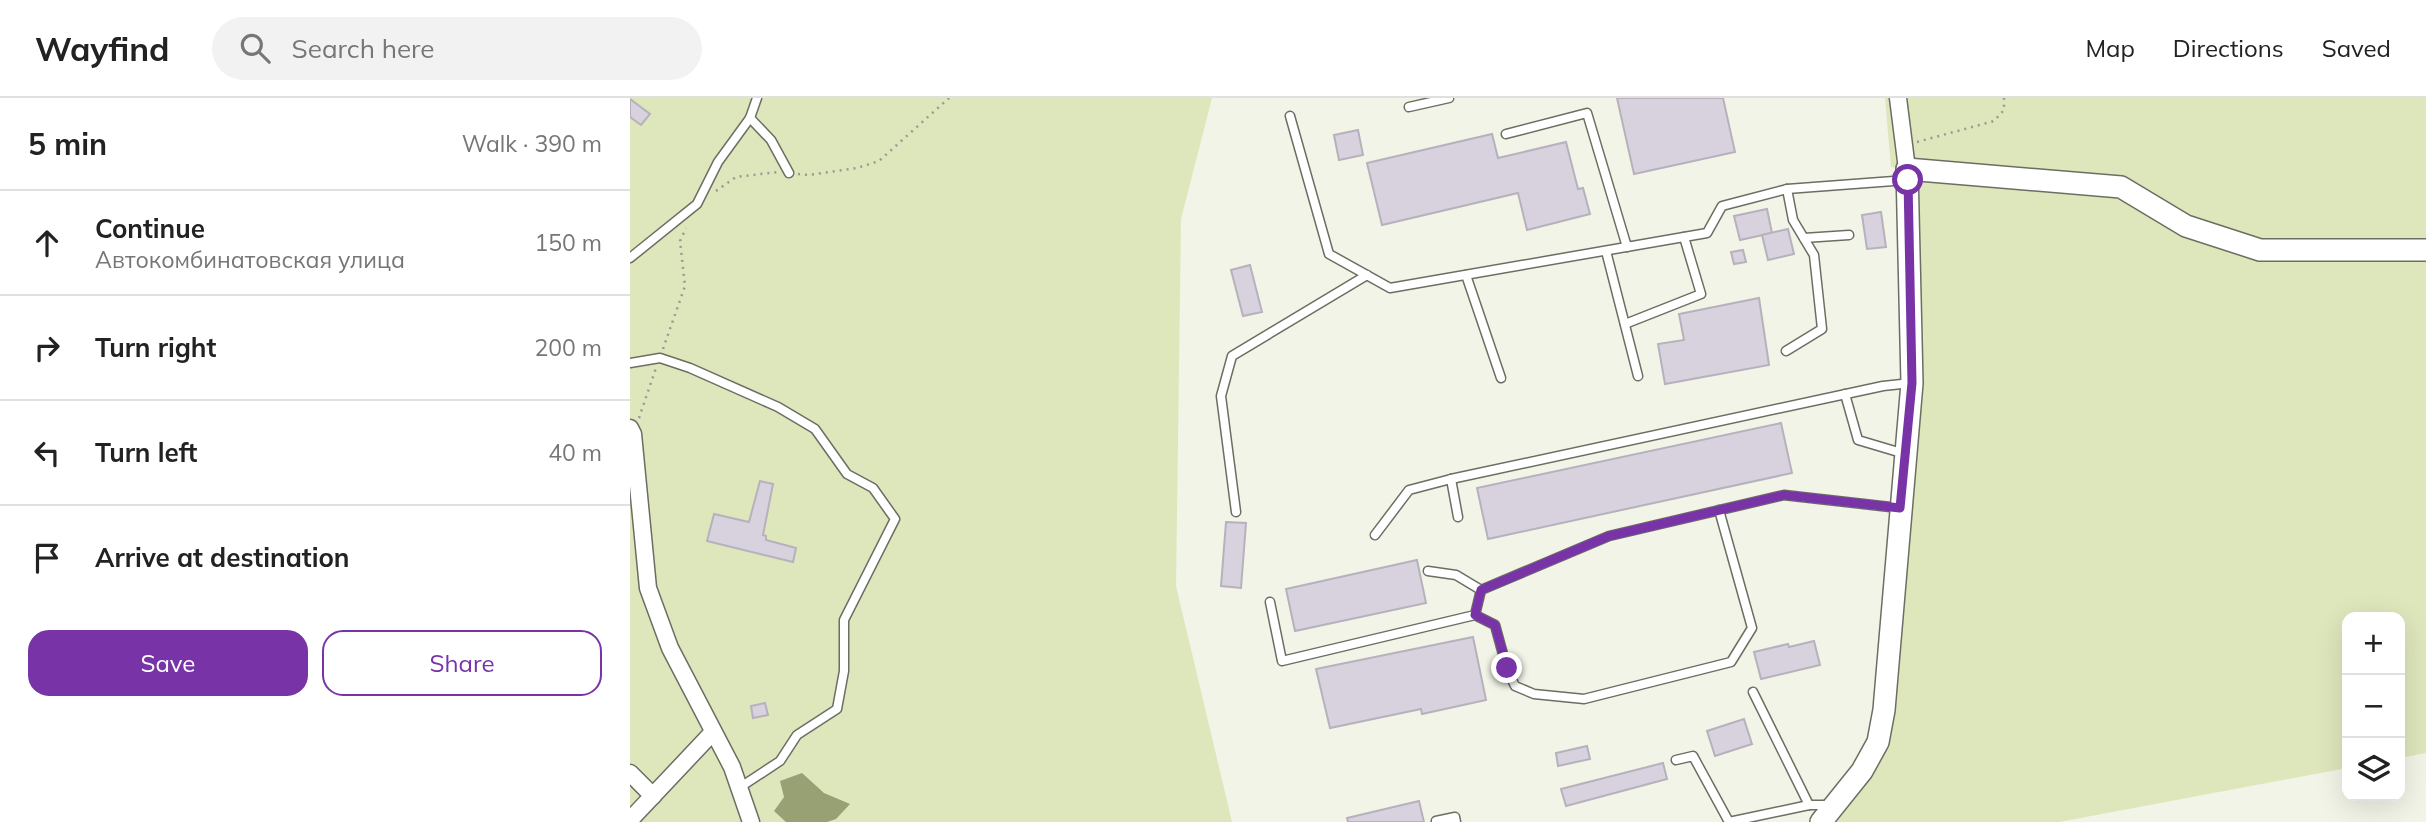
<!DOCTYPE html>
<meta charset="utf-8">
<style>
:root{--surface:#fff;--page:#f2f2f2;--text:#222;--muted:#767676;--line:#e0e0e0;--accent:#7834a7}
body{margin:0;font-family:Mulish,sans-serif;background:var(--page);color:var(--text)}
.controls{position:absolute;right:21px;bottom:21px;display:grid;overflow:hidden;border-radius:14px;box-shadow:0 7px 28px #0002}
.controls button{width:63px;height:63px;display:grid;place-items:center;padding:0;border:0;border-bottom:2px solid var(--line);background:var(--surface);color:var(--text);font:35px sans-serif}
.stop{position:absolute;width:21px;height:21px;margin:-16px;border:5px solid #7834a7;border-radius:50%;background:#fff}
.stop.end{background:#7834a7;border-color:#fff;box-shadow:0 2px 7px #0008}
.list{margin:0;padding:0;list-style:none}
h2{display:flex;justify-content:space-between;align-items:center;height:91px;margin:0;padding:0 28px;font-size:30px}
h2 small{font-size:23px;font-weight:400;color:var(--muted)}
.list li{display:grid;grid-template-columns:46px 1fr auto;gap:21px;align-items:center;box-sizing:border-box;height:105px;padding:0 28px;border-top:2px solid var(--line)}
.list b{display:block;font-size:26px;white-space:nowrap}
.list p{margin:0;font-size:23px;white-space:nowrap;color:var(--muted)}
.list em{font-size:23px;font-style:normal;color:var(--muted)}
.actions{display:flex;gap:14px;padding:21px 28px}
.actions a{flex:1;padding:16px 0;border:2px solid var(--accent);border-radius:21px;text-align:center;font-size:24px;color:var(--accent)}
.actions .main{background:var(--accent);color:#fff}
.icon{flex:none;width:38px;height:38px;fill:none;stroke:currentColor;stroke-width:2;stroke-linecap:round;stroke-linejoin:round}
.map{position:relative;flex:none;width:1796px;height:724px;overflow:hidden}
header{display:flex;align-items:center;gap:42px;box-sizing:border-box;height:98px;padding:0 35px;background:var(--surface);border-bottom:2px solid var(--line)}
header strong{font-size:33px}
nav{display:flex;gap:38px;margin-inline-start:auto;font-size:24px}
.search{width:490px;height:63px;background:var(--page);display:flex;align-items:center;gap:18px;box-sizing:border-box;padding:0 24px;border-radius:38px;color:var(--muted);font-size:26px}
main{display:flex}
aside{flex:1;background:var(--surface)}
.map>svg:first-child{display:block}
.green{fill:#dee6bc}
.water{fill:#98a173}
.building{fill:#d8d2de;stroke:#b7b1be;stroke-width:2}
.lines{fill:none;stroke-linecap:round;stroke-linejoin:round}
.service-casing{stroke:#6b6e62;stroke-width:11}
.minor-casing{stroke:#6b6e62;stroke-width:19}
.tertiary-casing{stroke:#6b6e62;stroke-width:24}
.path{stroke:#999b91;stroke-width:2.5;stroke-dasharray:2 5;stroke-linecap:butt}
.service{stroke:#fff;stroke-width:8}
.minor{stroke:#fff;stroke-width:16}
.tertiary{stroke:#fff;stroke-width:21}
.route{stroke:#7834a7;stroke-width:9}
</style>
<header>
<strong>Wayfind</strong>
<div class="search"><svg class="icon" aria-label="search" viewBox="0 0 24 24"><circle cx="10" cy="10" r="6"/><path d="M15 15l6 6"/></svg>Search here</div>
<nav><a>Map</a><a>Directions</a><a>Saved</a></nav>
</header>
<main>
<aside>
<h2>5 min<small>Walk · 390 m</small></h2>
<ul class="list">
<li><svg class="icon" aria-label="ahead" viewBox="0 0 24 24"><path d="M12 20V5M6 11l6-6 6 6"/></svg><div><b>Continue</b><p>Автокомбинатовская улица</p></div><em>150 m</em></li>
<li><svg class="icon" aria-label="right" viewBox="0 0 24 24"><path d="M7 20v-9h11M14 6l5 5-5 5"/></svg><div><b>Turn right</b></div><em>200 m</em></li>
<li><svg class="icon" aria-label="left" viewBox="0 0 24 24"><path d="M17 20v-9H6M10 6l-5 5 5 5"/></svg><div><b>Turn left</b></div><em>40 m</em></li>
<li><svg class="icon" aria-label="arrive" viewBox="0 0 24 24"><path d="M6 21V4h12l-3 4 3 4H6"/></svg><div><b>Arrive at destination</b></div></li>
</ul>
<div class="actions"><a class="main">Save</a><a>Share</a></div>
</aside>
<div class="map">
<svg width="1796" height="724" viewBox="0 0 1796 724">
<rect width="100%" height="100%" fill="#f1f4e6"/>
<g class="green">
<polygon points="0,0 582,0 551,121 546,488 602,724 0,724"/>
<polygon points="1255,0 1796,0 1796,655 1770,660 1770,519 1717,519 1717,670 1429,724 1191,724 1248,644 1270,410 1277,71 1261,69"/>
</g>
<polygon class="water" points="172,675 194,695 220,706 206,721 197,724 156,724 144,713 154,699 150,683"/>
<g class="building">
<polygon points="987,0 1093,0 1105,54 1004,76"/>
<polygon points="0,1 20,16 11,27 0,19"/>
<polygon points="728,32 733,57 709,62 704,37"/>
<polygon points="862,36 868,60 936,44 948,91 953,90 960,116 897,132 888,95 752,127 737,65"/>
<polygon points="1137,111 1142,135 1110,142 1104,118"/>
<polygon points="1251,114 1256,149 1237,151 1232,117"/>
<polygon points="1158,131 1164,156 1138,162 1132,137"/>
<polygon points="1113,152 1116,164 1104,166 1101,154"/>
<polygon points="620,167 632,214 613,218 601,172"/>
<polygon points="1129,200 1139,267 1035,286 1028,246 1054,242 1049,216"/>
<polygon points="1151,325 1162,375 858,441 847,390"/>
<polygon points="130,383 143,386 133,437 136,438 136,442 166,450 163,464 77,443 84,416 119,424"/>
<polygon points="596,424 616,425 611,490 591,488"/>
<polygon points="787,462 796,505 665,533 656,491"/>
<polygon points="843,539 856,602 792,616 791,611 700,630 686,571"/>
<polygon points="1184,543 1190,567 1131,581 1124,554 1158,546 1159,549"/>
<polygon points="135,605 138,617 123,620 121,608"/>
<polygon points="1114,621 1122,646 1085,658 1077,633"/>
<polygon points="957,648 960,661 928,668 926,655"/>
<polygon points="1033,665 1037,681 936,708 931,691"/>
<polygon points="789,703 794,724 718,724 717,720"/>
</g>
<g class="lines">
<g class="service-casing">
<g id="service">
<polyline points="779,9 819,0"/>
<polyline points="660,18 699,156 760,190 1077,135 1092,108 1157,91 1277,82"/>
<polyline points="120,20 141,42 159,75"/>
<polyline points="876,36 957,15 997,149"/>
<polyline points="1174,140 1219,137"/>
<polyline points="976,153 1008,278"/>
<polyline points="0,160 67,106 88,64 120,20 127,0"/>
<polyline points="836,177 871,280"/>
<polyline points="995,226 1071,196 1054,139"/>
<polyline points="1156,253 1192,231 1184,157 1163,122 1157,91"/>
<polyline points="0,265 30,260 60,270 148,309 185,331 217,376 243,390 265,421 214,522 214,573 207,611 167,637 150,663 109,690"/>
<polyline points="1215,296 1228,342 1275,356"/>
<polyline points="821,381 1253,288 1281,285"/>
<polyline points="606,414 591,298 602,258 737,177"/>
<polyline points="745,437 779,392 821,381 828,419"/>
<polyline points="798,473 826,477 851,492"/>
<polyline points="640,504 652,563 845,517 851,492 979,438 1154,397 1269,410"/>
<polyline points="845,517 865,527 877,571 885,588 904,596 954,601 1101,564 1122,530 1089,412"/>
<polyline points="1123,594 1179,707"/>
<polyline points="1046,662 1063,658 1099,724 1179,707 1201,707"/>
<polyline points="806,723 825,719 826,724"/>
</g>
</g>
<g class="minor-casing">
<g id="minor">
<polyline points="1268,0 1277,71"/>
<polyline points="0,330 3,336 18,490 40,550 102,669 121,724"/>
<polyline points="0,675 23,698"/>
<polyline points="0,722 83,634"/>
</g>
</g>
<g class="tertiary-casing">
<polyline id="tertiary" points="1191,724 1232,673 1248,644 1254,612 1282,285 1277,71 1491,89 1556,128 1630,152 1796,152"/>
</g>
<g class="path">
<polyline points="1287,44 1364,23 1374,12 1374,0"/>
<polyline points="168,76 179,77 227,70 249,63 319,0"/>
<polyline points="86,93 106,79 148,74"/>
<polyline points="33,251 55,188 50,143 56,130"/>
<polyline points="9,320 26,270"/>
</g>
<use href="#service" class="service"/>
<use href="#minor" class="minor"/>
<use href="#tertiary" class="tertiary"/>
</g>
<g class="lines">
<polyline class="route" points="877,570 865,527 845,517 851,492 979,438 1154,397 1270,410 1282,285 1278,82"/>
</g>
</svg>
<div class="controls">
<button>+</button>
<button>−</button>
<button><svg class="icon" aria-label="layers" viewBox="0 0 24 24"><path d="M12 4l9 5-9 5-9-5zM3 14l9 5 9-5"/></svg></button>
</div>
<div class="stop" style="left:1278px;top:82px"></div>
<div class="stop end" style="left:877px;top:570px"></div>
</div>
</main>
